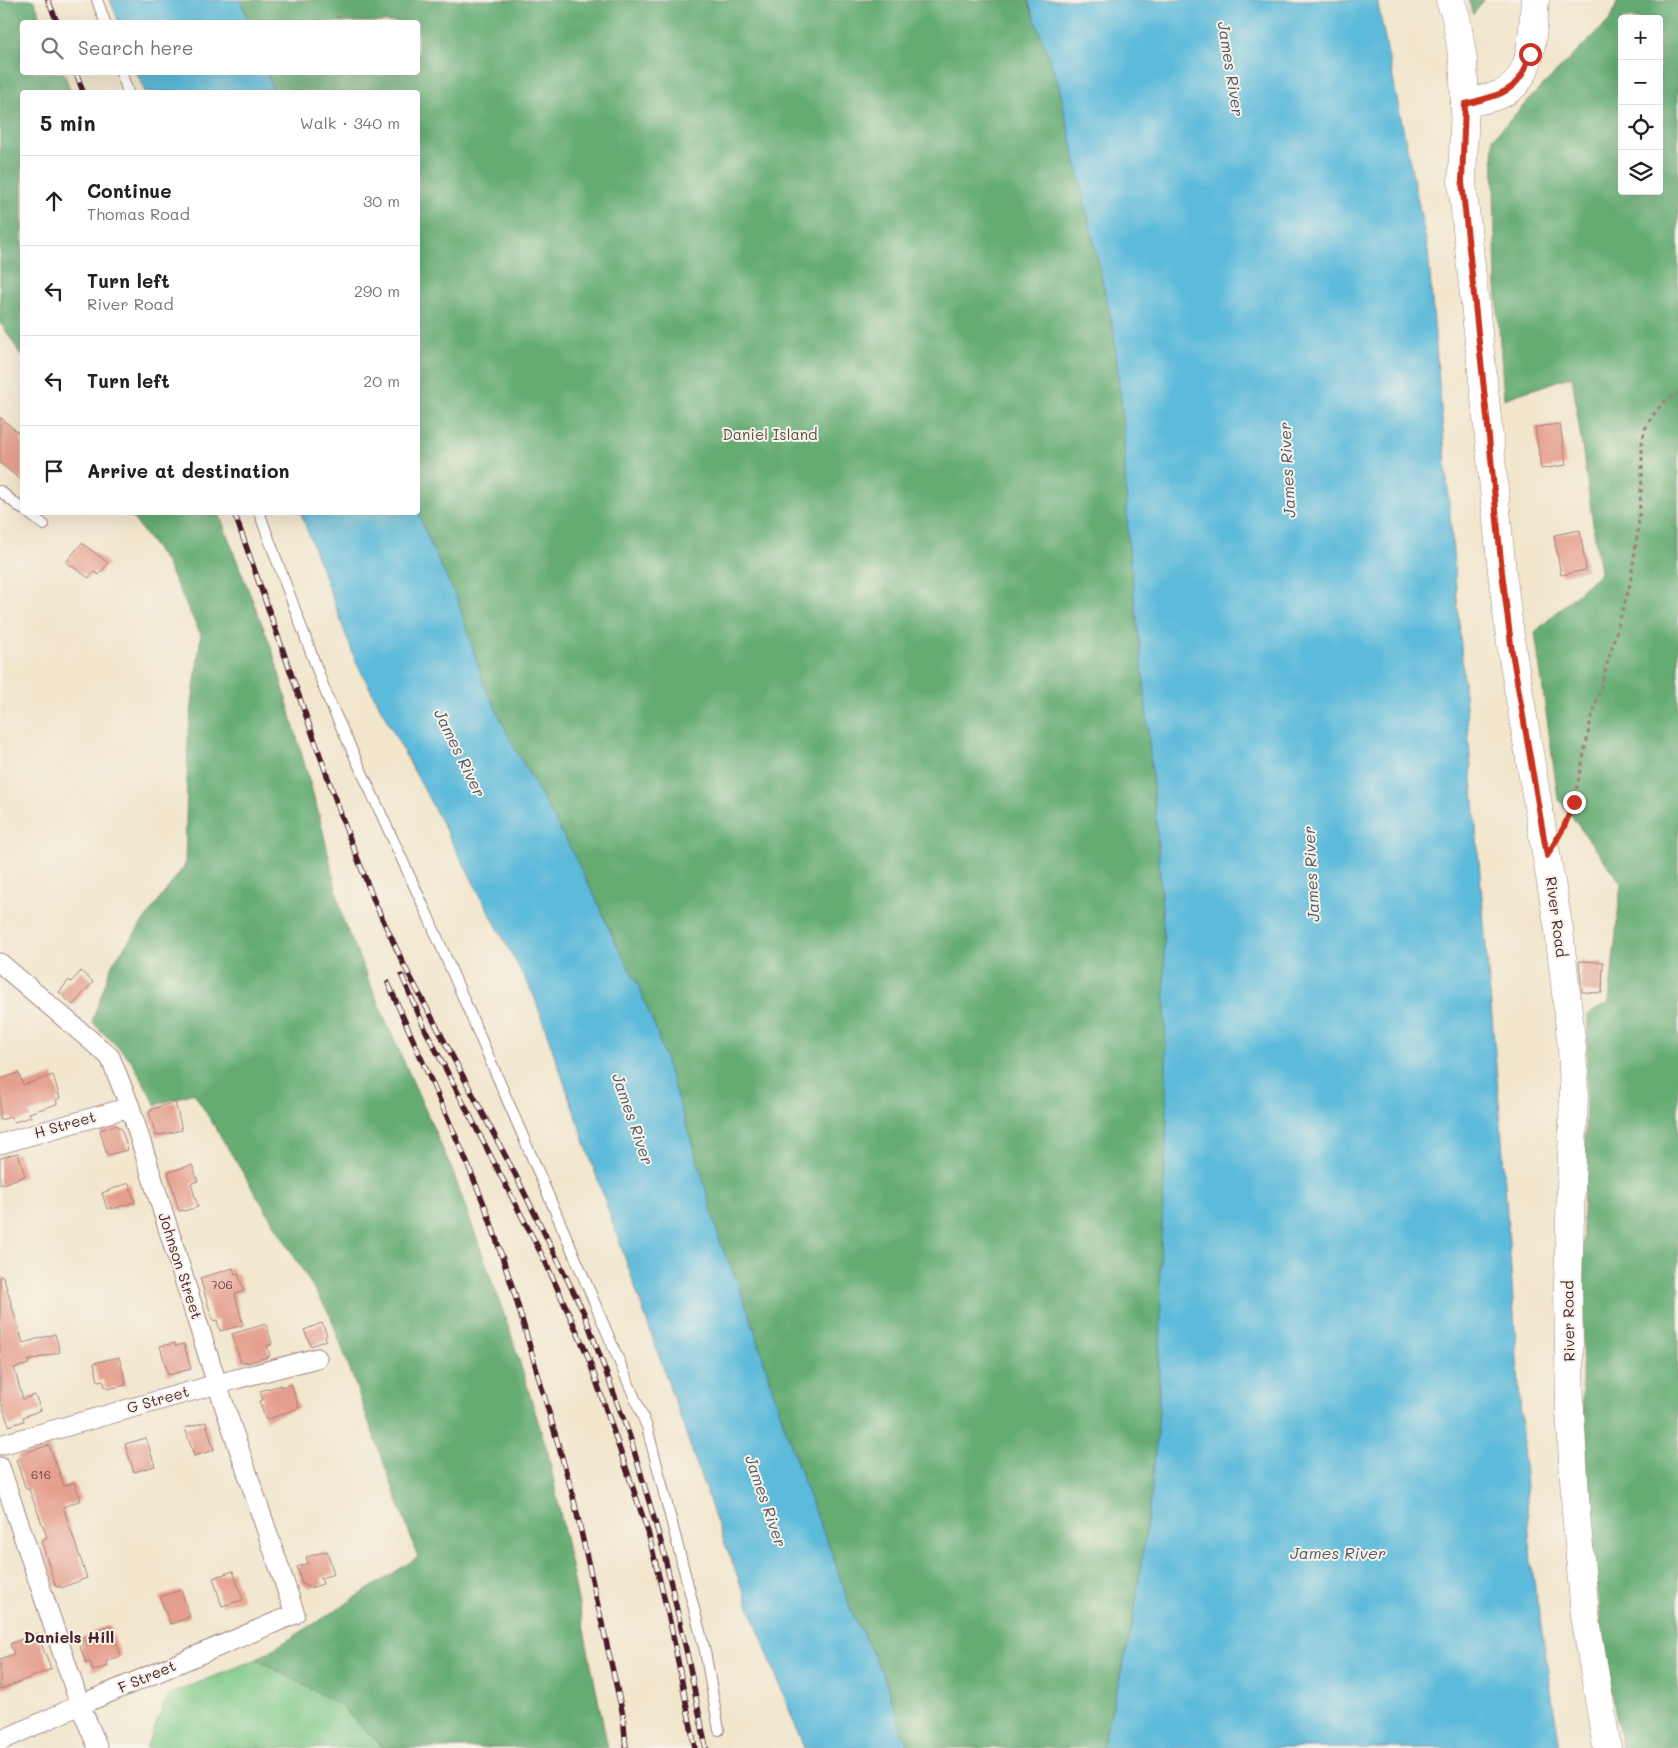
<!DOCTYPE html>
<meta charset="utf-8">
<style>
:root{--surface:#fff;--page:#f6f6f6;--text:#202124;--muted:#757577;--line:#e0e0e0}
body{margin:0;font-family:Mali,sans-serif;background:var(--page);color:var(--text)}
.controls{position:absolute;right:15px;top:15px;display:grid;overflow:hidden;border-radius:5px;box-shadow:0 5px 20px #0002}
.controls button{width:45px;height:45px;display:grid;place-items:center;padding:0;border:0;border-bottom:1px solid var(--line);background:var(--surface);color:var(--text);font:25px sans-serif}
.stop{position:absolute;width:15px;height:15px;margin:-11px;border:4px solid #c8321e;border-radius:50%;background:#fff}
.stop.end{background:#c8321e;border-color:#fff;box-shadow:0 1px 5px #0008}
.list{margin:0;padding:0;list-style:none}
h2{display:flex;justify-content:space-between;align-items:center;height:65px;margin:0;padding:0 20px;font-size:21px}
h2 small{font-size:16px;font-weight:400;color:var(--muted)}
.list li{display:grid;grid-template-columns:32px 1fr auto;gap:15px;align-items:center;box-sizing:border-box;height:90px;padding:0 20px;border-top:1px solid var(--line)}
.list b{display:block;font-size:19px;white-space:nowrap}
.list p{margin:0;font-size:16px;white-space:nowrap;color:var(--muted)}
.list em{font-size:16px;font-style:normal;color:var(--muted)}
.icon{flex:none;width:28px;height:28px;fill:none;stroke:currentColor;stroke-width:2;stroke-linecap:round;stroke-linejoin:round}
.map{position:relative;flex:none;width:1678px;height:1748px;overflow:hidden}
.search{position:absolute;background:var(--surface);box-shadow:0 5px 20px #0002;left:20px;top:20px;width:400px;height:55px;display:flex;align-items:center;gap:12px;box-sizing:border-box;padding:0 18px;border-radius:5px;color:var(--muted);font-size:19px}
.panel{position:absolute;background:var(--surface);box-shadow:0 5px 20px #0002;left:20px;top:90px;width:400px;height:425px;border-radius:5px}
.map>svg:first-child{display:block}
.green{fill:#7cc786;stroke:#637358}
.forest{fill:#65ac73;stroke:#58664f;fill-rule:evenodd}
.water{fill:#5bbada;stroke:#526c82}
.building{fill:#e59e8d}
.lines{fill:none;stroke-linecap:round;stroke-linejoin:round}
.lane-casing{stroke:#9e827c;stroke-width:12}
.street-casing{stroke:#9e827c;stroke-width:21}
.secondary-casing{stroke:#9e827c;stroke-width:29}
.path{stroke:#9e827c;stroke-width:3;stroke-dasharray:4 4;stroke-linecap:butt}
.lane{stroke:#fff;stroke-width:10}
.street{stroke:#fff;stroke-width:19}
.secondary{stroke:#fff;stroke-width:28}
.rail-casing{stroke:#4a1f2b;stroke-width:5.5}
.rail{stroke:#f7f3e8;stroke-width:4;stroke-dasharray:11;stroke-linecap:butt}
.route{stroke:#c8321e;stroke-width:6}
.labels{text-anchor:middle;stroke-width:4;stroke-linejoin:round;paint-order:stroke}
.number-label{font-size:12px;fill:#713f44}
.park-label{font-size:15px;fill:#595146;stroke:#f7f3e8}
.street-label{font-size:15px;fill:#4a1f2b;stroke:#f7f3e8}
.water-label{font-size:16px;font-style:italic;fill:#505568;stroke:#f7f3e8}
.neighbourhood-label{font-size:16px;font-weight:bold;fill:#4a1f2b;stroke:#f7f3e8}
</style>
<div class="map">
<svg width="1678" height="1748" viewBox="0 0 1678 1748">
<rect width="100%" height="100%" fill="#f7f3e8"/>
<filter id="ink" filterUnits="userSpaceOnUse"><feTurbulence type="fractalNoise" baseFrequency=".02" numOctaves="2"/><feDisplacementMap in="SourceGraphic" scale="10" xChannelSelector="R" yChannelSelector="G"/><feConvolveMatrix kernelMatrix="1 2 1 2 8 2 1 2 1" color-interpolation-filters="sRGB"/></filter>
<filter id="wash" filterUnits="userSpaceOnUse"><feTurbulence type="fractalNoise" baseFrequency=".0096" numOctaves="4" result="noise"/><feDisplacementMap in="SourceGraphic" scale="20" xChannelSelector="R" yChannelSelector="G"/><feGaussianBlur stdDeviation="1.12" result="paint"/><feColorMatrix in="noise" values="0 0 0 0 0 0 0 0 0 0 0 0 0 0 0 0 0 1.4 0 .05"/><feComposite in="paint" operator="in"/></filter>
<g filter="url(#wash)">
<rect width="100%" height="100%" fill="#f2e6cd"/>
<polygon class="green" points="257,1659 340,1705 384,1748 146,1748 168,1695"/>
<g class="forest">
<polygon points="0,0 34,0 43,22 22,22 22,72 64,73 71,92 22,92 22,357 3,326 0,324"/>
<polygon points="240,0 1028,0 1058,82 1114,333 1123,419 1128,540 1144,683 1158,843 1164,943 1167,1122 1160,1268 1161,1323 1159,1374 1159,1413 1151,1495 1132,1629 1102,1748 908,1748 883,1675 852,1613 831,1551 807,1492 772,1388 755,1331 737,1281 721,1245 703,1179 655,1027 594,895 513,745 484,684 457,599 432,548 418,512 418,92 273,92 267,73 418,72 418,22 249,22"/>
<polygon points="1469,0 1484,0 1473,15"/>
<path d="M1618,0h60v1748h-56l-15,-82 -18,-131 -7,-125 1,-197 5,-198 21,-13 12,-119 -63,-85 -23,-166 65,-59 -28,-197 -68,23 -8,-113 -3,-148 49,-52 69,-67zM1622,19h37v172h-37z"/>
<polygon points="129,513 219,513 240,569 272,649 321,822 343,920 385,1019 453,1172 510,1331 548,1453 608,1748 384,1748 340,1705 257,1659 338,1609 418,1557 330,1315 194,1093 156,1105 131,1060 92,1022 112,964 185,865 188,736 201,635 165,561"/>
</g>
<g class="water">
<polygon points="110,0 240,0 249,22 119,22"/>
<polygon points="1028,0 1377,0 1428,251 1501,1126 1531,1562 1560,1748 1102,1748 1132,1629 1151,1495 1159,1413 1159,1374 1161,1323 1160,1268 1167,1122 1164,943 1158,843 1144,683 1128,540 1123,419 1114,333 1058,82"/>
<polygon points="137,73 267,73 273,92 145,92"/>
<polygon points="418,512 432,548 457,599 484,684 513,745 569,846 594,895 613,938 637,983 655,1027 703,1179 721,1245 737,1281 755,1331 772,1388 807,1492 831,1551 852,1613 883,1675 908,1748 804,1748 717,1523 534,996 356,662 301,513"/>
</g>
<g id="blocks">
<g class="building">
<polygon points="0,417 22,436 22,481 0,463"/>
<polygon points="1560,424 1566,465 1541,469 1535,427"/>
<polygon points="1580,530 1586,570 1561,575 1554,535"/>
<polygon points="82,543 108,563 99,575 94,572 89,578 66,562"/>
<polygon points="1579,961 1603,962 1602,993 1582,992"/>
<polygon points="81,971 93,982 73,1005 59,992 69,980 71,982"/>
<polygon points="19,1073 23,1085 53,1075 60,1098 56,1100 57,1104 29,1113 31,1117 14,1122 11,1117 0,1120 0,1079"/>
<polygon points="175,1102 182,1130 156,1136 149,1112 152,1111 152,1109"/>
<polygon points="117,1125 118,1128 121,1128 128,1150 107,1155 100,1130"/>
<polygon points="18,1153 25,1176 0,1185 0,1158"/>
<polygon points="192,1165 198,1181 191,1183 198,1207 184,1211 183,1210 179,1211 168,1172"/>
<polygon points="129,1183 135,1202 112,1209 112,1207 107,1209 102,1193"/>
<polygon points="233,1268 235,1274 238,1273 244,1291 235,1294 243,1325 220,1331 217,1320 213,1321 200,1278"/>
<polygon points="0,1276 3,1276 23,1343 55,1334 60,1352 28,1361 29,1364 14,1368 23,1399 35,1395 41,1410 23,1417 24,1421 9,1426 0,1399"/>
<polygon points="322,1323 327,1335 325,1336 326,1340 311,1346 304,1330"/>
<polygon points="266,1324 272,1344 267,1346 270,1356 247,1363 247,1361 241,1363 232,1334"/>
<polygon points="175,1343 175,1346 184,1344 191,1369 168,1375 160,1346"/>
<polygon points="119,1357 126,1382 125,1382 126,1385 108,1389 107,1387 105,1387 103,1380 98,1381 94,1363"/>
<polygon points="291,1384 299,1408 266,1420 259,1401 263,1400 260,1391 281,1385 282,1387"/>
<polygon points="206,1422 214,1450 194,1456 185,1428"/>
<polygon points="146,1438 155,1466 134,1472 125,1444"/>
<polygon points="49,1445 64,1486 74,1482 81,1500 63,1507 87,1578 61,1588 60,1586 56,1587 41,1541 47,1537 29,1489 26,1489 16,1460 19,1459 18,1455"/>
<polygon points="327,1551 334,1574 321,1578 323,1584 310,1588 302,1584 297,1567 308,1563 306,1557"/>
<polygon points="233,1571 243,1600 222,1606 213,1578"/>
<polygon points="181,1590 190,1617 170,1624 160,1597"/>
<polygon points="110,1625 121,1656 106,1661 108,1666 93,1671 90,1662 86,1663 80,1647 84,1645 81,1638 94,1633 93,1631"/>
<polygon points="37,1633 51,1669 0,1690 0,1659 14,1654 10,1644"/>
</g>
</g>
</g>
<g filter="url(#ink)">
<use href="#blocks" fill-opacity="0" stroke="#9e827c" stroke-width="1"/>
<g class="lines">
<g class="lane-casing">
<g id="lane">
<polyline points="97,0 105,22"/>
<polyline points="121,72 128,92"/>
<polyline points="0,491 22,509"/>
<polyline points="27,512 44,525"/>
<polyline points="259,512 327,696 428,916 587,1285 647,1427 705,1651 719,1730"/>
</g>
</g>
<g class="street-casing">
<g id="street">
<polyline points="0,963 110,1057 130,1107 217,1384 295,1614 80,1705 0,1741"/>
<polyline points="0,1144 130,1107"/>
<polyline points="0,1445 217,1384 317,1358"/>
<polyline points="0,1467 80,1705 98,1748"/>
</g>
</g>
<g class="secondary-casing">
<g id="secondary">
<polyline points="1450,0 1456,17 1463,60 1465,103 1462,182 1488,427 1502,572 1512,652 1559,930 1572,1048 1574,1090 1568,1284 1570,1411 1576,1512 1585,1615 1607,1748"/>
<path d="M1465,103c11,-2 23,-4 34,-8 36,-13 33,-64 36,-95"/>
</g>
</g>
<polyline class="path" points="1564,827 1574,802 1590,724 1630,584 1638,530 1642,477 1642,443 1645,429 1653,415 1663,403 1678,393"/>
<use href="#lane" class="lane"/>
<use href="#street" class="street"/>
<use href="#secondary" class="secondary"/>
<g class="rail-casing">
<g id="rail">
<polyline points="48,0 57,22"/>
<polyline points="76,72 83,92"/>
<polyline points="234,512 346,829 375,903 405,967 515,1174 584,1313 630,1437 663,1549 688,1658 706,1748"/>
<polyline points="402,976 426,1031 546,1263 587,1354 648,1532 671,1626 695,1748"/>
<polyline points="388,983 463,1153 486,1209 514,1292 572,1492 623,1715 626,1748"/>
</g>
</g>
<use href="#rail" class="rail"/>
</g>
</g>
<g class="lines" filter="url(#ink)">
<path class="route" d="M1530,54c-3,7 -4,16 -9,22 -12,20 -35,22 -56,28l-3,78 26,245 14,145 10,80 35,204 17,-29 10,-25"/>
</g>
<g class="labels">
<g class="number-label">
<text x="222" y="1289">706</text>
<text x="41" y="1479">616</text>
</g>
<g class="park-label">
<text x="770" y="440">Daniel Island</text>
</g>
<g class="street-label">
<text transform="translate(1556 917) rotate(82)" y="5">River Road</text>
<text transform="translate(65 1125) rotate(-16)" y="5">H Street</text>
<text transform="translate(180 1266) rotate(72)" y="5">Johnson Street</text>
<text transform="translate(1569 1321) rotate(-91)" y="5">River Road</text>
<text transform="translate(158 1400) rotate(-16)" y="5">G Street</text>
<text transform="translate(147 1677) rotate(-23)" y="5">F Street</text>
</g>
<g class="water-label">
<text transform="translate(1231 69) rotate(81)" y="6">James River</text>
<text transform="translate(1287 470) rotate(-93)" y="6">James River</text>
<text transform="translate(460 753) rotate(64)" y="6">James River</text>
<text transform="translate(1311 874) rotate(-93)" y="6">James River</text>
<text transform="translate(633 1119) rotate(71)" y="6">James River</text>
<text transform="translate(766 1501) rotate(71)" y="6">James River</text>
<text x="1338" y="1559">James River</text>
</g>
<g class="neighbourhood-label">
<text x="69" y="1643">Daniels Hill</text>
</g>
</g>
</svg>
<div class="controls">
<button>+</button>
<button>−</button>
<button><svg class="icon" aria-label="locate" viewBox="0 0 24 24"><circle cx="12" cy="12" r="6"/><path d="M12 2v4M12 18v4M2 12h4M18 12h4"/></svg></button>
<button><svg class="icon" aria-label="layers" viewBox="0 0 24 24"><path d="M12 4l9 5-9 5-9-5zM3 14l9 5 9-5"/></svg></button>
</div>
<div class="stop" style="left:1530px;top:54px"></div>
<div class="stop end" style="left:1574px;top:802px"></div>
<div class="search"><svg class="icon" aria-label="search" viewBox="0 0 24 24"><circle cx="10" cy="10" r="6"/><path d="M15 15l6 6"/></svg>Search here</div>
<section class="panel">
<h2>5 min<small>Walk · 340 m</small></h2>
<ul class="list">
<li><svg class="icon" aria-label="ahead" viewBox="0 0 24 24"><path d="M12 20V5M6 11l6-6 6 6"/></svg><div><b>Continue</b><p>Thomas Road</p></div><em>30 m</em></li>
<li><svg class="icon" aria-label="left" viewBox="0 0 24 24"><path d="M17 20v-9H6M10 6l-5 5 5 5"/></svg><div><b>Turn left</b><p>River Road</p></div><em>290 m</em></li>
<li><svg class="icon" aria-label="left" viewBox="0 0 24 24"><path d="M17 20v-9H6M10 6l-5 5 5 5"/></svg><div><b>Turn left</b></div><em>20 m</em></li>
<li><svg class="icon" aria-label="arrive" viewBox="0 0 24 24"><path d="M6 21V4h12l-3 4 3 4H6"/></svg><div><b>Arrive at destination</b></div></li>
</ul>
</section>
</div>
